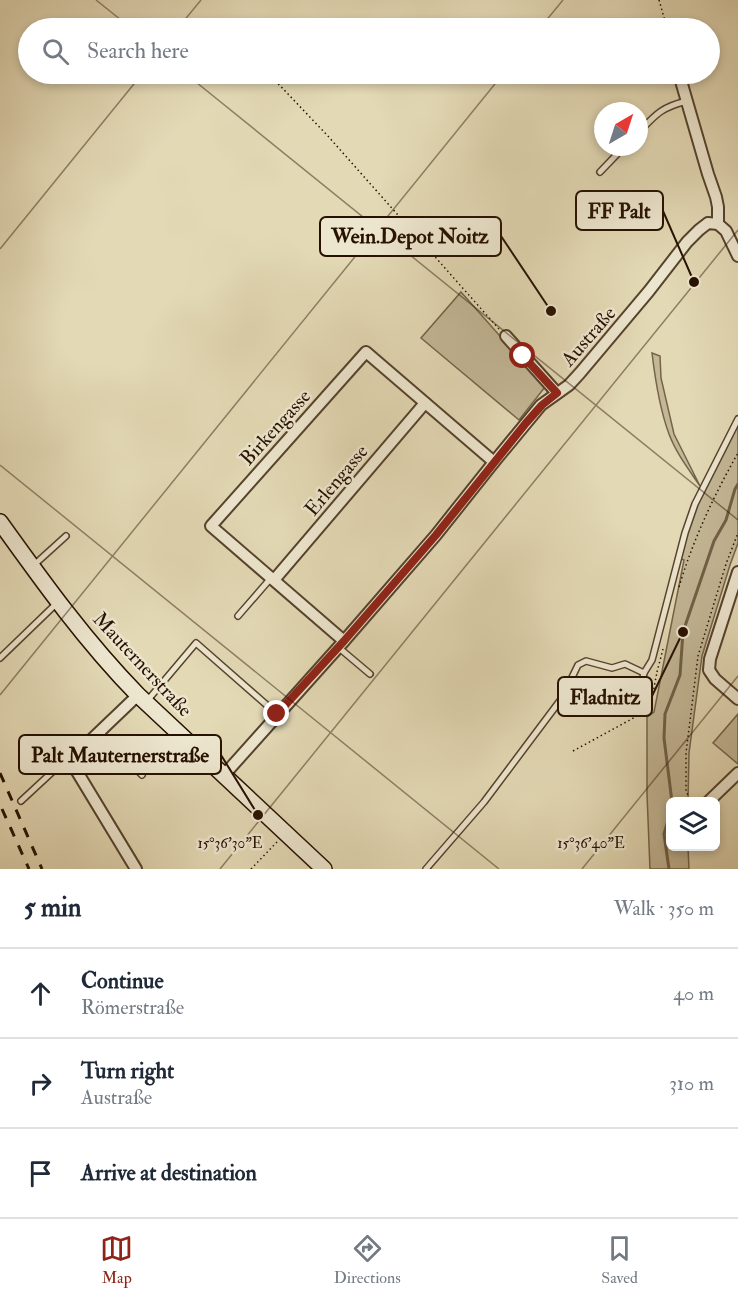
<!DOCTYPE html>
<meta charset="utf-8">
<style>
:root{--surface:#fff;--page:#f6f6f7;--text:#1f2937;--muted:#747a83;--line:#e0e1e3;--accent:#8f2418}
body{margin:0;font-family:"IM FELL Double Pica",serif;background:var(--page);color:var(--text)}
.controls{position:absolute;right:18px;bottom:18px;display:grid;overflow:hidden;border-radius:9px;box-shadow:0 3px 9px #0003}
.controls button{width:54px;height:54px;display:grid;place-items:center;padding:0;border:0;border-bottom:2px solid var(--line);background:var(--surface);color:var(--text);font:30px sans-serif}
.compass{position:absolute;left:594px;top:102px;width:54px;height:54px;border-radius:50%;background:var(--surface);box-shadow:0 3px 9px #0003;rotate:39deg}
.stop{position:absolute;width:18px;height:18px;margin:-14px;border:4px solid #8f2418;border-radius:50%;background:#fff}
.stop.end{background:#8f2418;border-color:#fff;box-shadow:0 2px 6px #0008}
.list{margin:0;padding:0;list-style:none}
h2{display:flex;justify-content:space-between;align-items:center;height:78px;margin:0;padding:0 24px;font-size:26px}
h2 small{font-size:20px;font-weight:400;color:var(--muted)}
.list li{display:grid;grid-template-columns:39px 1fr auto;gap:18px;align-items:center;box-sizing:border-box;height:90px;padding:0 24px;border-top:2px solid var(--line)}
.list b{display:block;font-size:22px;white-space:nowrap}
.list p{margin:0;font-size:20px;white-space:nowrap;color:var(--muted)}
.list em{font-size:20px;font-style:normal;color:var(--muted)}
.icon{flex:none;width:33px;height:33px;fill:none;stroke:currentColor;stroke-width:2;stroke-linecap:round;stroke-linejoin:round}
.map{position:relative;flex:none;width:738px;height:869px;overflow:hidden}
.search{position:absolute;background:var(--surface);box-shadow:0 3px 9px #0003;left:18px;right:18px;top:18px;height:66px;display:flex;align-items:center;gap:15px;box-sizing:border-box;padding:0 21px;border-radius:33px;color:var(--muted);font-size:22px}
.sheet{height:348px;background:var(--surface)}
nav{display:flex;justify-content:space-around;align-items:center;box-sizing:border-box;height:84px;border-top:2px solid var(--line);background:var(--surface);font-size:16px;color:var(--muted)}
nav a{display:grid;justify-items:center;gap:3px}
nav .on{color:var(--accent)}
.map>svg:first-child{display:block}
.green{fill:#c3b796;stroke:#74644b;stroke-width:1.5}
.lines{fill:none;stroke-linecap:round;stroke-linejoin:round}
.stream{stroke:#716047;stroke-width:3}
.lane-casing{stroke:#55432d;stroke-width:8}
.street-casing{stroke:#55432d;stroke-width:14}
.secondary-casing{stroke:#261100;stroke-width:18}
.path{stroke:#261100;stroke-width:1.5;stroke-dasharray:1.5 3;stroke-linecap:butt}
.lane{stroke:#ede6cf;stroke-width:5}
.street{stroke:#ede6cf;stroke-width:10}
.secondary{stroke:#ede6cf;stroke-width:15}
.rail{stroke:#261100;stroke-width:3;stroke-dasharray:10 10;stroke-linecap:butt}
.route{stroke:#8f2418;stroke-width:8}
.ticks{fill:none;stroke:#261100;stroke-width:1.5;stroke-opacity:0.45}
.labels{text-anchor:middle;stroke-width:5;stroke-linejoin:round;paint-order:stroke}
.street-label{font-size:20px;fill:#261100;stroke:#ede6cf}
.ticks-label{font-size:15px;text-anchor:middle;fill:#261100;stroke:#ede6cf;stroke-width:5;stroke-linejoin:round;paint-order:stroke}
.leader{fill:none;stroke:#261100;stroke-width:2}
.callout-dot{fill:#261100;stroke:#ede6cf;stroke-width:2}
.callout{fill:#ede6cf;stroke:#261100;stroke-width:2}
.callout-label{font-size:21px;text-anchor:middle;font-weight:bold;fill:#261100}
</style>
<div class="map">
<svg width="738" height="869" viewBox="0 0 738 869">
<rect width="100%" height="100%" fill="#e3d9b5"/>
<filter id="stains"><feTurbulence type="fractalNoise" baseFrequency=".00333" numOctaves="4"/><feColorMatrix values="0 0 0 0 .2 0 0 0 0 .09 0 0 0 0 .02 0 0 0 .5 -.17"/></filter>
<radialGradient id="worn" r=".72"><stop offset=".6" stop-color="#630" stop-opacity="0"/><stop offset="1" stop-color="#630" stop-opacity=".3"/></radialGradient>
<g class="green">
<polygon points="461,292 545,387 519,420 421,338"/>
<path d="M652,353l8,3 1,22 13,56 26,52c-11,-16 -24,-33 -31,-52 -9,-24 -14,-56 -17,-81z"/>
<polygon points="738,424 738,543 730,565 702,656 689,753 688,801 670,802 670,846 688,847 689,869 650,869 647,794 647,717 654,712 684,560 681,559 687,534 697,506"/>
<polygon points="738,714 738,764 713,743"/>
</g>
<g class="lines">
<g class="stream">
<polyline points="672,802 664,738 665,714 680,675 683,632 714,541 726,520 735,489 738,484"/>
<polyline points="669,869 664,834 670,814"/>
</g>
<g class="lane-casing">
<g id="lane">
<path d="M639,132c17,-18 23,-25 48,-31"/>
<polyline points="600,172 624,147"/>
<polyline points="34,565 66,536"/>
<polyline points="238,616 271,578"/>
<polyline points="338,647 370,674"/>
<polyline points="0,658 57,603"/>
<polyline points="562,698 578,665 586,661 612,668 625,664 644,673"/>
<polyline points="147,701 196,643 277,714"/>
<polyline points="99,731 142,775"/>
<polyline points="21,801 62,763 69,760"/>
<polyline points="426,869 484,802 562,698 601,704 641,686 644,673 652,660 685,533 695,504 738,419"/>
</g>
</g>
<g class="street-casing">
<g id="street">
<polyline points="679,74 708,174 716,197 718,207 718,224"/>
<polyline points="506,336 557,393"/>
<polyline points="738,572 710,659 709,670 715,679 738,699"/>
<polyline points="274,580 425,403"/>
<polyline points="344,641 211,526 366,352 494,462"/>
<polyline points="224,775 344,641 436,535 494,462 541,405 569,385 580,373 649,291 687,242 699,230 708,223 718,224 726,231 738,256"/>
<polyline points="708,802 738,773"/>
<polyline points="136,869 70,760 138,695"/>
</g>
</g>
<g class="secondary-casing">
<path id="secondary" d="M0,522c43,60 86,120 138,173l186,174"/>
</g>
<g class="path">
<polyline points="659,0 667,28"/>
<polyline points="226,27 228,28"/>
<polyline points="269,74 327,135 499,329"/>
<path d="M679,587c14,-47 35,-92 59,-134"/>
<polyline points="657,672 663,649"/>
<polyline points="573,751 650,709 657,672"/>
<polyline points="693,802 686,792 686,753 698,656 726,564 738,533"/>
<polyline points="251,869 277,842"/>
</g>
<use href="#lane" class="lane"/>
<use href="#street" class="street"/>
<use href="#secondary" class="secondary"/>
<g class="rail">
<polyline points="0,773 42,869"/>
<polyline points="2,809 29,869"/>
</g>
</g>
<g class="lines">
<polyline class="route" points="277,714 344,641 436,535 526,423 542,405 557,393 523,356"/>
</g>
<path class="ticks" d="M96,0l35,28M178,28l23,-28M540,28l23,-28M186,74l552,446M0,249l142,-175M0,465l499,404M0,695l503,-621M220,869l518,-639M582,869l156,-193"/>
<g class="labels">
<g class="street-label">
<text transform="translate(588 336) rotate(-49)" y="7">Austraße</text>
<text transform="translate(275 427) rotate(-48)" y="7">Birkengasse</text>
<text transform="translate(336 480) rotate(-50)" y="7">Erlengasse</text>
<text transform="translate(143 664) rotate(47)" y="7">Mauternerstraße</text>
</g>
</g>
<g class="ticks-label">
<text x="230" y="848">15°36'30"E</text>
<text x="591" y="848">15°36'40"E</text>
</g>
<path class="leader" d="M694 282L663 211M551 311L501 236M683 632L652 696M258 815L221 755"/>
<g class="callout-dot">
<circle cx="694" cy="282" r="6"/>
<circle cx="551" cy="311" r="6"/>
<circle cx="683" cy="632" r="6"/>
<circle cx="258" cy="815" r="6"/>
</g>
<g class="callout">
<rect x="576" y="191" width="87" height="39" rx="6"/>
<rect x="320" y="217" width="181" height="39" rx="6"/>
<rect x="558" y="677" width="94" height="39" rx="6"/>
<rect x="19" y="735" width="202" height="39" rx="6"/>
</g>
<g class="callout-label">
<text x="619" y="218">FF Palt</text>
<text x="410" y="243">Wein.Depot Noitz</text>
<text x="605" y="704">Fladnitz</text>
<text x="120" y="762">Palt Mauternerstraße</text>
</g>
<rect width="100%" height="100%" filter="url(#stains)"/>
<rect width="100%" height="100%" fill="url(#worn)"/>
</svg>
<div class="controls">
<button><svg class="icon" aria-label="layers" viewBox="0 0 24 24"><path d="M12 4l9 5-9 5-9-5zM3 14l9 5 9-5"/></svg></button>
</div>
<svg class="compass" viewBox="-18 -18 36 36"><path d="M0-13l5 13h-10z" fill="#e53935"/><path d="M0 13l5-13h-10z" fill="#747a83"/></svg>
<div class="stop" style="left:523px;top:356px"></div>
<div class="stop end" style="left:277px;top:714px"></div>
<div class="search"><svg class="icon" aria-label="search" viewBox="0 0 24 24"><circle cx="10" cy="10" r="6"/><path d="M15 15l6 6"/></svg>Search here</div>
</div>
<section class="sheet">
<h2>5 min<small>Walk · 350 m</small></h2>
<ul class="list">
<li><svg class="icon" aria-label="ahead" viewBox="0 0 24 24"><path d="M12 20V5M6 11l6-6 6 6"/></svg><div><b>Continue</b><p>Römerstraße</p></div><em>40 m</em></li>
<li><svg class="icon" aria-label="right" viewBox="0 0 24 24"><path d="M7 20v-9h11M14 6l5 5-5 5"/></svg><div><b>Turn right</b><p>Austraße</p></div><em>310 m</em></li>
<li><svg class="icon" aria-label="arrive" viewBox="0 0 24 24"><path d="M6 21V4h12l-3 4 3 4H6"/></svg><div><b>Arrive at destination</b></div></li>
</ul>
</section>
<nav>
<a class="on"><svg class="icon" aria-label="map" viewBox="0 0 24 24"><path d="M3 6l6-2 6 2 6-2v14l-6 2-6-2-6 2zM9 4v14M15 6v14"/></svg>Map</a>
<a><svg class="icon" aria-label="directions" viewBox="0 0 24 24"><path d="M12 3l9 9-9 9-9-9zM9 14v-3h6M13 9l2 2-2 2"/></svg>Directions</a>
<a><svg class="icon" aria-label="saved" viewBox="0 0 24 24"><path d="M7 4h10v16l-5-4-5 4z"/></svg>Saved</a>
</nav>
